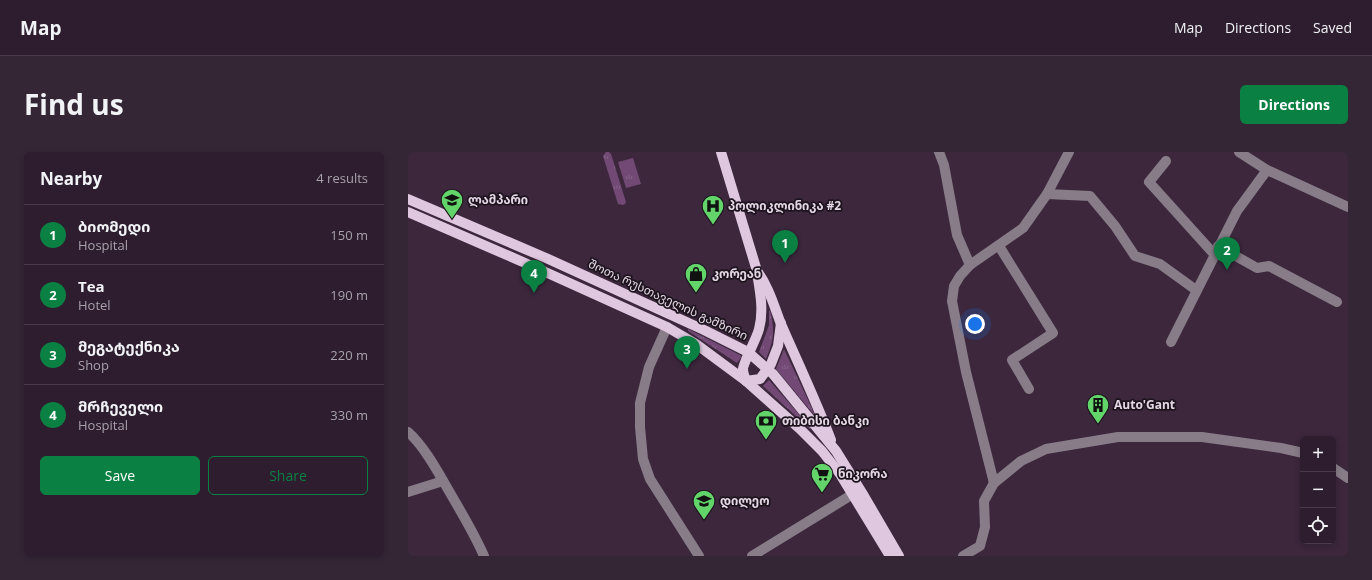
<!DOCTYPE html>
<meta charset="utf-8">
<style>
:root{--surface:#2d1d2e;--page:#352636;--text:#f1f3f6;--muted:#a7a2aa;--line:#483b4a;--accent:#0b8043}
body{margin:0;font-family:"Open Sans","Noto Sans Georgian",sans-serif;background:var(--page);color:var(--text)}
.controls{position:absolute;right:12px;bottom:12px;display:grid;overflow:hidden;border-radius:6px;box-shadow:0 2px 6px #0003}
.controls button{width:36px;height:36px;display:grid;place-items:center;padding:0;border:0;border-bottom:1px solid var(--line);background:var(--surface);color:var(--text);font:20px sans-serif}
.you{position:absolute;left:567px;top:172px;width:14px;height:14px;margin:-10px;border:3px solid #fff;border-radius:50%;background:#1a73e8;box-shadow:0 0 0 6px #1a73e833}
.badge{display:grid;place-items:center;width:26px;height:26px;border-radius:50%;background:var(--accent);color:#fff;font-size:13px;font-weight:700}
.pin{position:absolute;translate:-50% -33px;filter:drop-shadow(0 1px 2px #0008)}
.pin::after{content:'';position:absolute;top:21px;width:14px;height:12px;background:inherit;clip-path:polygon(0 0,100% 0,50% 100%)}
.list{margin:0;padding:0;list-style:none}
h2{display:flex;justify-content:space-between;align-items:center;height:52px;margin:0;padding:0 16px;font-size:17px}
h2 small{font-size:13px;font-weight:400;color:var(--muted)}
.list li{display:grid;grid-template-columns:26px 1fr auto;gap:12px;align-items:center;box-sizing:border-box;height:60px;padding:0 16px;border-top:1px solid var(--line)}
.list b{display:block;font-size:15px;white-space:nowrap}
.list p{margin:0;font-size:13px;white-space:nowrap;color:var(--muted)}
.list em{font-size:13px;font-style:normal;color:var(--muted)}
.actions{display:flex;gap:8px;padding:12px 16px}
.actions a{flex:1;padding:9px 0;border:1px solid var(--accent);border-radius:6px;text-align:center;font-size:14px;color:var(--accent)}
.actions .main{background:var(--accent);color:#fff}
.icon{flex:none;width:22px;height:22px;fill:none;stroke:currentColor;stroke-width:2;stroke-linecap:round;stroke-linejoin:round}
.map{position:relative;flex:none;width:940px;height:404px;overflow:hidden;border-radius:6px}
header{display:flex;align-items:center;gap:24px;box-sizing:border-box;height:56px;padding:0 20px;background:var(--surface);border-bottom:1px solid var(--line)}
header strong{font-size:19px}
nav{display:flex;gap:22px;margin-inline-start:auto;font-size:14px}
.intro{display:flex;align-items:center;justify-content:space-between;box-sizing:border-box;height:96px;padding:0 24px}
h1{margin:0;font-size:28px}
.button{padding:10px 18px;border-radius:6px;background:var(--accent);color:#fff;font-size:14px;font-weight:700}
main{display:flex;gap:24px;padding:0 24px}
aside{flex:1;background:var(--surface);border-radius:6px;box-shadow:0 2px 6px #0003}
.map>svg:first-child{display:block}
.grass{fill:url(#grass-tufts)}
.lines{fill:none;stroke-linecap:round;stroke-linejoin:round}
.minor{stroke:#877c87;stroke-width:10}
.major{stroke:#dec7df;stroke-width:10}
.labels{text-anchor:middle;stroke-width:3.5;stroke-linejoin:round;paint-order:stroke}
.poi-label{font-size:12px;font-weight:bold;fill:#e5d7e6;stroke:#1d141e;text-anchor:start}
.street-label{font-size:12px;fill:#e5d7e6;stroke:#1d141e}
</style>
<header>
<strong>Map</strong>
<nav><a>Map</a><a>Directions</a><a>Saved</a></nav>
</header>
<div class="intro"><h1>Find us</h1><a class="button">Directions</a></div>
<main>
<aside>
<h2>Nearby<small>4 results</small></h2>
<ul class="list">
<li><span class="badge">1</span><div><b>ბიომედი</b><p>Hospital</p></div><em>150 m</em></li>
<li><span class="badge">2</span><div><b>Tea</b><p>Hotel</p></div><em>190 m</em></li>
<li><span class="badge">3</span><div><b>მეგატექნიკა</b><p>Shop</p></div><em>220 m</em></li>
<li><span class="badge">4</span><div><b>მრჩეველი</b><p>Hospital</p></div><em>330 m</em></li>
</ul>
<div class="actions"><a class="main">Save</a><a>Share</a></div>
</aside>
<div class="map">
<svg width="940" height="404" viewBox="0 0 940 404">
<defs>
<pattern id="grass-tufts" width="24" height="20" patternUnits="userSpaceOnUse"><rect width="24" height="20" fill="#714974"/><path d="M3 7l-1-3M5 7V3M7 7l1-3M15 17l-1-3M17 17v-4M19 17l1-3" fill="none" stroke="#856288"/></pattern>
</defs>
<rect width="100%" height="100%" fill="#3c273d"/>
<g class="grass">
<polygon points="198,0 201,0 203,2 218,50 217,52 215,53 210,52 195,4"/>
<polygon points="225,6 233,32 218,36 210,10"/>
<path d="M362,158c5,20 4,30 -4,49l-7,-7 10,-27v-14z"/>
<polygon points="280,177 334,204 329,211 280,179"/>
<polygon points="376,197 408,265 368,217"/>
<polygon points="361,228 403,276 402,277 355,234"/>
</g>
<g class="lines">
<g class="minor">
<polyline points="531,0 536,13 549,83 562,113"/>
<polyline points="831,0 859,18 940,55"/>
<polyline points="758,9 741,30 806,102"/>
<polyline points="639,42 682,44 707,74 727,104 752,112 788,138"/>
<polyline points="591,94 645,181 604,208 621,237"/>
<polyline points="810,94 849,116 861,114 929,150"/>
<polyline points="259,175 241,215 232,251 232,275 235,307 242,327 291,404"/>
<polyline points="763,190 829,59 859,18"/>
<path d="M0,280c16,14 30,40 41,59 12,21 25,42 35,65"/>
<polyline points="925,316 940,326"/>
<polyline points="586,331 558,220 544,149 546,134 552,124 562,113 615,76 639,42 661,0"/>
<polyline points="0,340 35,329"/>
<polyline points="344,404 445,342"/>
<polyline points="555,404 572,394 577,375 576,349 586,331 613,309 638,297 710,285 794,285 873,296 895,301"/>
</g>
<g class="major">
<path d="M313,0l36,119c12,16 17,35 24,53 17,39 35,77 50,116"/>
<polyline points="0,47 138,106 296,178 340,200 365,222 428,299 456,344 491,404"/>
<polyline points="0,60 124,114 259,175 288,192 338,229 392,277 414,299 432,322 482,404"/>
<path d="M338,229c-1,-3 -3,-8 -3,-12 0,-6 14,-31 16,-40 5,-18 1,-38 -2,-56"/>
<polyline points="338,229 352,227 363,212 370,194 373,171"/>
</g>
</g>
<defs>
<g id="school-pin" transform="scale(1.15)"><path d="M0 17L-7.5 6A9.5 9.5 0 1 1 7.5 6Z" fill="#63d469" stroke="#1d141e"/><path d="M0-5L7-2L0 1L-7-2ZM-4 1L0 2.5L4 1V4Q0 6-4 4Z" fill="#111"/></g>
<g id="hospital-pin" transform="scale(1.15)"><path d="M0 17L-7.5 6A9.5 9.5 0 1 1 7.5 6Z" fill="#63d469" stroke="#1d141e"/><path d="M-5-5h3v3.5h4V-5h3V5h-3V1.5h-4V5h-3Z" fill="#111"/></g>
<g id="shop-pin" transform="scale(1.15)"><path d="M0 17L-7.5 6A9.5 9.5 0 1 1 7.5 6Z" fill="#63d469" stroke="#1d141e"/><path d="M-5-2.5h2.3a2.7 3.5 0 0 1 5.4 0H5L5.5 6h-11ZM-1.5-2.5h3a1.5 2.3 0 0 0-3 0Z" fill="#111"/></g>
<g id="building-pin" transform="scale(1.15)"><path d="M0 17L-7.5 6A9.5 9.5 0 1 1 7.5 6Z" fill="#63d469" stroke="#1d141e"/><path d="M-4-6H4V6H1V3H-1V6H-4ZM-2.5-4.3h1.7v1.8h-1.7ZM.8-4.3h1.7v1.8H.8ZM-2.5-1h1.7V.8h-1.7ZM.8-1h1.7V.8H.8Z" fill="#111"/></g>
<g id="bank-pin" transform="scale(1.15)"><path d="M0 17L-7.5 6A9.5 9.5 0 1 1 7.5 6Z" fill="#63d469" stroke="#1d141e"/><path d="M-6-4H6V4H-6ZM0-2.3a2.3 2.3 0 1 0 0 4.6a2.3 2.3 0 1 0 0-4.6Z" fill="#111"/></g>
<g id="supermarket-pin" transform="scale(1.15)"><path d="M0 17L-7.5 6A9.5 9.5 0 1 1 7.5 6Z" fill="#63d469" stroke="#1d141e"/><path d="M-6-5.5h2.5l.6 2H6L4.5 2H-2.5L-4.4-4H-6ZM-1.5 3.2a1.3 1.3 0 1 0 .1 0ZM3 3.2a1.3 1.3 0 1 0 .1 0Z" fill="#111"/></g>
</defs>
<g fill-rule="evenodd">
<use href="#school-pin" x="44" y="48"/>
<use href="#hospital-pin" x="305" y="54"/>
<use href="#shop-pin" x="288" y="122"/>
<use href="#building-pin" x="690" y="253"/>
<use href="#bank-pin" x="358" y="269"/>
<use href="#supermarket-pin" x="414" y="322"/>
<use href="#school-pin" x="296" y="349"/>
</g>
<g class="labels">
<g class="poi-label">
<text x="60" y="52">ლამპარი</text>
<text x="320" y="58">პოლიკლინიკა #2</text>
<text x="304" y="126">კორეან</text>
<text x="706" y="257">Auto'Gant</text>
<text x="374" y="273">თიბისი ბანკი</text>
<text x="430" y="326">ნიკორა</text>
<text x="312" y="353">დილეო</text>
</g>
<g class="street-label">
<text transform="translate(260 148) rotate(25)" y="4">შოთა რუსთაველის გამზირი</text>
</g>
</g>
</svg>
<div class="controls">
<button>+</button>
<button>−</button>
<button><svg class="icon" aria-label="locate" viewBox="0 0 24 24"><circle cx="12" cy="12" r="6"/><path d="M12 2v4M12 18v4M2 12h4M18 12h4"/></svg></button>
</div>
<div class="you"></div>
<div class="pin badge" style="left:377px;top:111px">1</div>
<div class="pin badge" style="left:819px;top:118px">2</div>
<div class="pin badge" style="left:279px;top:217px">3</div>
<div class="pin badge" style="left:126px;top:141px">4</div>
</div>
</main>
